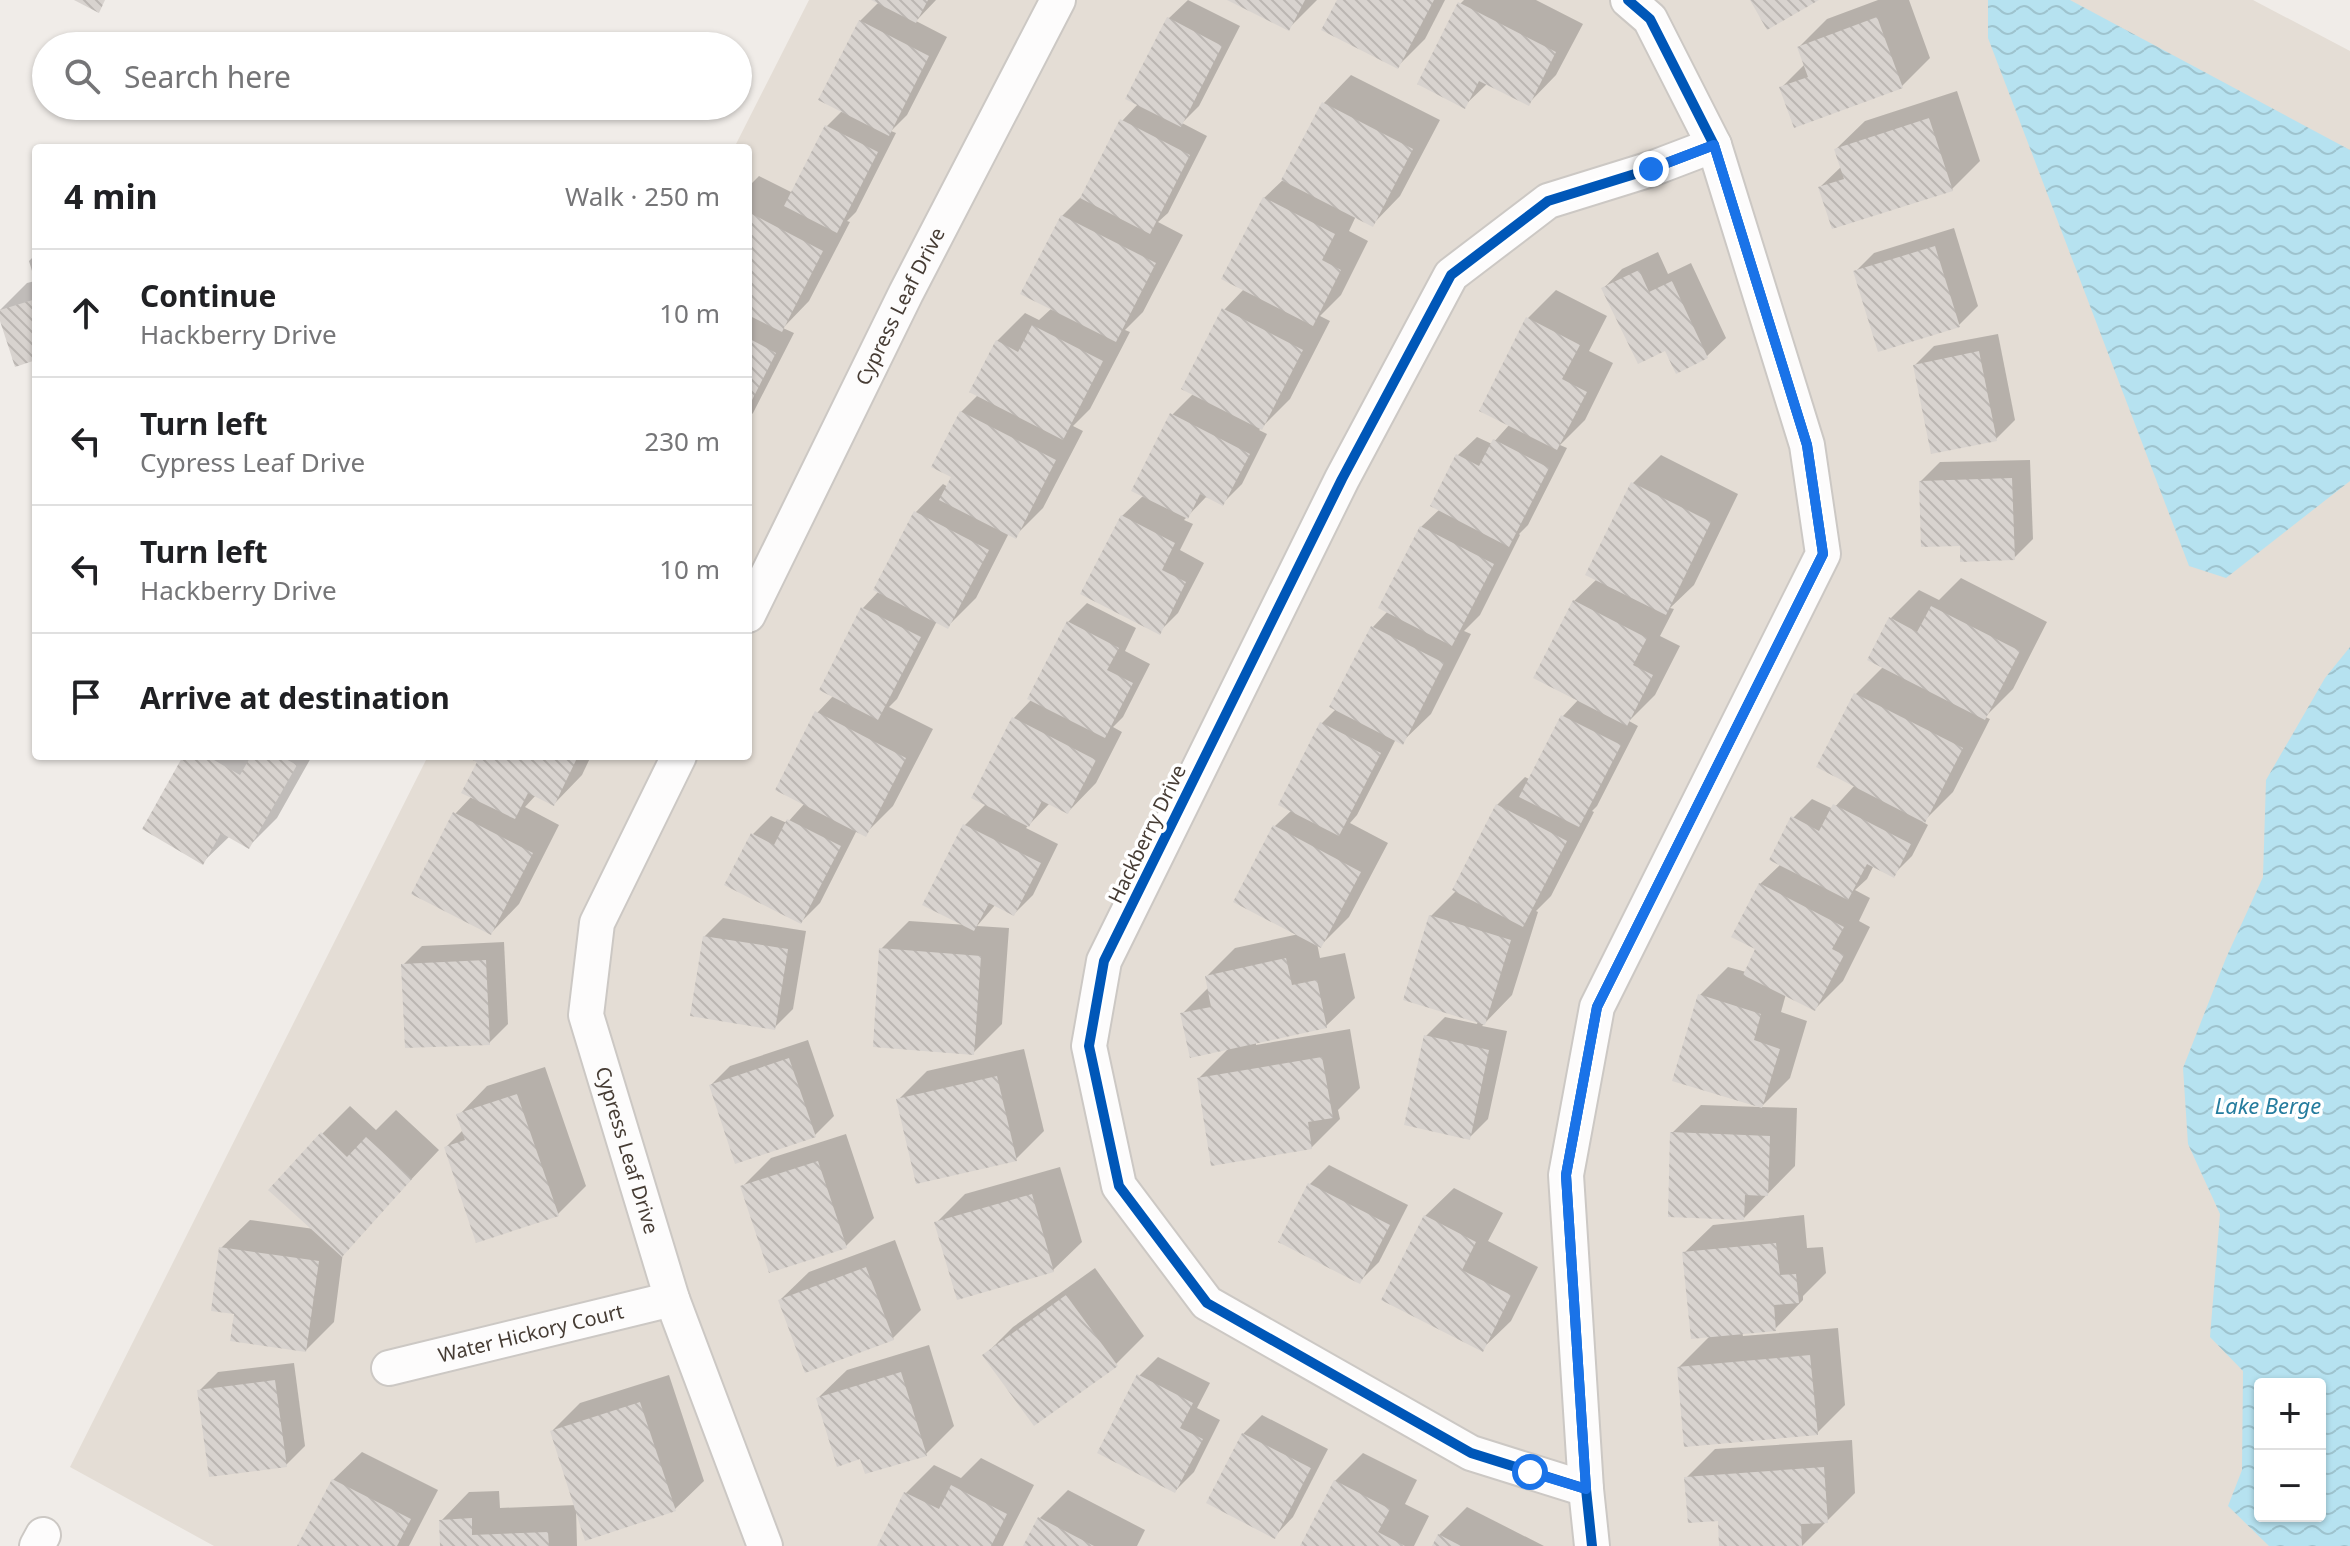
<!DOCTYPE html>
<meta charset="utf-8">
<style>
:root{--surface:#fff;--page:#f2f2f2;--text:#202124;--muted:#757577;--line:#e0e0e0}
body{margin:0;font-family:"Noto Sans",sans-serif;background:var(--page);color:var(--text)}
.controls{position:absolute;right:24px;bottom:24px;display:grid;overflow:hidden;border-radius:8px;box-shadow:0 2px 6px #0004}
.controls button{width:72px;height:72px;display:grid;place-items:center;padding:0;border:0;border-bottom:2px solid var(--line);background:var(--surface);color:var(--text);font:40px sans-serif}
.stop{position:absolute;width:24px;height:24px;margin:-18px;border:6px solid #1a73e8;border-radius:50%;background:#fff}
.stop.end{background:#1a73e8;border-color:#fff;box-shadow:0 2px 8px #0008}
.list{margin:0;padding:0;list-style:none}
h2{display:flex;justify-content:space-between;align-items:center;height:104px;margin:0;padding:0 32px;font-size:34px}
h2 small{font-size:26px;font-weight:400;color:var(--muted)}
.list li{display:grid;grid-template-columns:52px 1fr auto;gap:24px;align-items:center;box-sizing:border-box;height:128px;padding:0 32px;border-top:2px solid var(--line)}
.list b{display:block;font-size:30px;white-space:nowrap}
.list p{margin:0;font-size:26px;white-space:nowrap;color:var(--muted)}
.list em{font-size:26px;font-style:normal;color:var(--muted)}
.icon{flex:none;width:44px;height:44px;fill:none;stroke:currentColor;stroke-width:2;stroke-linecap:round;stroke-linejoin:round}
.map{position:relative;flex:none;width:2350px;height:1546px;overflow:hidden}
.search{position:absolute;background:var(--surface);box-shadow:0 2px 6px #0004;left:32px;top:32px;width:720px;height:88px;display:flex;align-items:center;gap:20px;box-sizing:border-box;padding:0 28px;border-radius:44px;color:var(--muted);font-size:30px}
.panel{position:absolute;background:var(--surface);box-shadow:0 2px 6px #0004;left:32px;top:144px;width:720px;height:616px;border-radius:8px}
.map>svg:first-child{display:block}
.residential{fill:#e4ddd5;fill-rule:evenodd}
.water{fill:url(#water-waves);fill-rule:evenodd}
.shadow{fill:#0003}
.building{fill:url(#building-back-hatch)}
.lines{fill:none;stroke-linecap:round;stroke-linejoin:round}
.street-casing{stroke:#ccc8c4;stroke-width:38}
.street{stroke:#fdfcfc;stroke-width:34}
.cycleway-casing{stroke:#fff;stroke-width:15}
.cycleway{stroke:#0057b8;stroke-width:10}
.route{stroke:#1a73e8;stroke-width:10}
.labels{text-anchor:middle;stroke-width:7;stroke-linejoin:round;paint-order:stroke}
.street-label{font-size:20px;fill:#463c34;stroke:#fff}
.water-label{font-size:22px;font-style:italic;fill:#257c9e;stroke:#fff}
</style>
<div class="map">
<svg width="2350" height="1546" viewBox="0 0 2350 1546">
<defs>
<pattern id="water-waves" width="16" height="10" patternUnits="userSpaceOnUse" patternTransform="scale(2)"><rect width="16" height="10" fill="#b6e2f0"/><path d="M0 5q4-4 8 0t8 0" fill="none" stroke="#9ec3ce"/></pattern>
<pattern id="building-back-hatch" width="6" height="6" patternUnits="userSpaceOnUse" patternTransform="scale(2)"><rect width="6" height="6" fill="#d8d3cf"/><path d="M-1 5l2 2M0 0l6 6M5-1l2 2" fill="none" stroke="#bbb6b2"/></pattern>
</defs>
<rect width="100%" height="100%" fill="#f0ece8"/>
<path class="residential" d="M809,0h1444l97,51v1495h-2136l-144,-79 358,-711h320v-608h-14zM2260,1384h60v132h-60z"/>
<g class="water">
<polygon points="1988,0 2070,0 2350,150 2350,481 2226,578 2189,566 1988,38"/>
<path d="M2350,647v899h-81l-41,-40 14,-36 1,-99 -33,-34 10,-123 -32,-70 -5,-76 43,-110 37,-81 3,-97 59,-102zM2260,1384h60v132h-60z"/>
</g>
<g class="shadow">
<polygon points="875,0 936,0 916,21 947,37 907,115 891,131 896,133 856,212 847,221 850,222 809,301 783,328 794,333 753,413 748,418 748,187 759,176 793,193 827,126 842,111 860,21 879,2"/>
<polygon points="1188,0 1240,26 1199,106 1182,123 1207,136 1168,213 1158,222 1183,235 1143,312 1125,330 1130,332 1090,409 1073,426 1083,431 1043,508 1015,536 1009,533 976,598 948,626 937,621 897,699 889,707 933,729 893,806 865,834 857,830 820,903 801,922 753,834 771,816 787,823 805,803 817,713 834,695 863,608 879,591 915,513 943,484 948,487 953,476 961,412 978,395 997,341 1025,313 1039,320 1052,308 1062,216 1084,194 1122,121 1139,103 1168,19"/>
<polygon points="1232,0 1317,0 1288,29"/>
<polygon points="1339,0 1445,0 1425,39 1397,67"/>
<polygon points="1464,0 1536,0 1583,24 1556,75 1528,104 1488,83 1464,106 1460,4"/>
<polygon points="1878,0 1909,0 1930,58 1902,86 1795,126 1781,88 1805,64 1799,47 1827,19"/>
<polygon points="1351,75 1440,120 1400,196 1372,225 1356,216 1349,231 1368,241 1341,295 1320,316 1330,321 1290,399 1259,430 1267,434 1242,484 1223,503 1207,496 1184,520 1193,524 1180,550 1204,563 1178,613 1159,632 1122,516 1144,495 1172,415 1194,393 1224,310 1244,289 1264,198 1285,178 1323,104"/>
<polygon points="1957,91 1980,161 1952,189 1820,187 1842,166 1836,149 1865,121"/>
<polygon points="1954,228 1978,306 1959,325 1855,272 1874,253"/>
<polygon points="1658,252 1668,274 1691,263 1726,338 1707,356 1666,348 1604,288 1622,269"/>
<polygon points="36,254 36,358 0,315 0,310 27,283 35,281 29,261"/>
<polygon points="1556,290 1607,316 1589,351 1613,363 1585,420 1560,445 1567,448 1528,525 1519,534 1520,535 1480,615 1464,631 1471,634 1431,714 1402,742 1396,739 1357,815 1350,823 1388,843 1349,917 1321,945 1317,943 1320,958 1345,953 1355,998 1326,1026 1256,1042 1256,1045 1350,1029 1360,1088 1338,1110 1340,1119 1311,1148 1199,1078 1230,1047 1182,1014 1209,987 1207,976 1235,948 1299,934 1275,826 1292,810 1280,804 1322,723 1336,709 1332,707 1373,627 1388,611 1421,527 1440,509 1458,455 1477,437 1492,444 1510,424 1528,318"/>
<polygon points="1998,334 2015,420 1996,439 1915,365 1934,346"/>
<polygon points="1661,455 1738,494 1694,585 1670,608 1674,609 1660,636 1680,646 1655,695 1629,721 1638,726 1597,806 1592,811 1594,812 1551,896 1536,911 1538,912 1512,995 1482,1026 1507,1031 1488,1119 1469,1138 1426,1036 1445,1017 1477,1024 1478,1021 1431,916 1456,891 1497,805 1525,777 1529,779 1563,716 1579,699 1574,601 1597,579 1633,483"/>
<polygon points="2030,460 2033,539 2014,558 1921,481 1940,462"/>
<polygon points="1961,578 2047,622 2013,689 1985,717 1990,719 1953,792 1923,822 1928,825 1912,856 1893,875 1874,865 1867,879 1855,890 1870,898 1859,921 1870,927 1843,981 1815,1009 1786,994 1781,1012 1807,1021 1790,1078 1761,1107 1797,1108 1795,1166 1744,1218 1672,1133 1701,1105 1760,1107 1700,995 1728,967 1746,972 1758,949 1760,884 1781,864 1793,818 1812,799 1833,809 1855,785 1819,766 1856,694 1884,666 1890,619 1919,590 1939,600"/>
<polygon points="1087,603 1136,628 1125,651 1150,664 1123,717 1113,727 1122,732 1096,783 1068,812 1050,803 1026,828 1058,844 1033,895 1014,914 996,904 977,926 1009,928 1002,1024 973,1053 881,949 909,921 967,925 965,825 987,803 1013,719 1032,699 1068,622"/>
<polygon points="185,756 312,756 277,818 249,846 230,836 203,862"/>
<polygon points="469,756 591,756 582,775 554,804 536,795 525,807 559,825 519,904 491,933 455,814 472,796 479,761"/>
<polygon points="723,918 806,931 793,1009 774,1028 704,937"/>
<polygon points="504,942 508,1024 489,1043 403,965 422,946"/>
<polygon points="808,1040 834,1116 815,1135 711,1085 730,1066"/>
<polygon points="1024,1049 1044,1131 1016,1159 899,1099 927,1071"/>
<polygon points="545,1067 586,1186 558,1214 446,1147 464,1129 459,1115 487,1086"/>
<polygon points="350,1106 376,1130 396,1110 439,1150 343,1252 334,1322 306,1350 236,1312 221,1248 250,1220 314,1229 322,1134"/>
<polygon points="846,1134 874,1218 846,1246 743,1186 771,1158"/>
<polygon points="1329,1165 1408,1205 1379,1262 1360,1281 1281,1241 1310,1184"/>
<polygon points="1060,1167 1082,1242 1053,1270 936,1223 965,1194"/>
<polygon points="1454,1188 1503,1213 1488,1241 1538,1267 1511,1321 1482,1349 1425,1216"/>
<polygon points="1804,1215 1807,1248 1823,1247 1826,1273 1803,1296 1803,1300 1775,1329 1742,1332 1743,1336 1838,1328 1845,1405 1817,1433 1679,1367 1711,1335 1684,1253 1713,1225"/>
<polygon points="895,1240 921,1310 893,1338 780,1300 809,1272"/>
<polygon points="1095,1268 1144,1336 1116,1364 985,1355 1013,1327"/>
<polygon points="929,1345 954,1426 926,1454 862,1457 818,1398 847,1370"/>
<polygon points="1158,1357 1210,1383 1197,1408 1220,1420 1194,1472 1175,1491 1139,1376"/>
<polygon points="294,1363 305,1446 286,1465 199,1391 218,1372"/>
<polygon points="669,1375 704,1481 675,1509 576,1508 577,1546 442,1546 441,1521 469,1492 499,1491 500,1508 576,1505 552,1431 580,1403"/>
<polygon points="1262,1415 1328,1449 1293,1517 1275,1536 1243,1434"/>
<polygon points="1852,1440 1855,1493 1802,1546 1722,1546 1720,1519 1686,1478 1715,1449"/>
<polygon points="362,1452 438,1490 409,1546 300,1546 333,1480"/>
<polygon points="1363,1453 1417,1480 1405,1504 1429,1516 1414,1546 1302,1546 1335,1481"/>
<polygon points="981,1458 1034,1485 1003,1546 879,1546 906,1493 934,1465 961,1478"/>
<polygon points="1068,1490 1145,1530 1137,1546 1025,1546 1039,1519"/>
<polygon points="1467,1507 1544,1546 1434,1546 1439,1535"/>
</g>
<g class="building">
<polygon points="74,0 105,0 99,13"/>
<polygon points="871,0 928,0 916,23"/>
<polygon points="1227,0 1305,0 1289,31"/>
<polygon points="1337,0 1434,0 1398,69 1321,30"/>
<polygon points="1750,0 1819,0 1767,30"/>
<polygon points="1458,2 1556,52 1529,106 1479,81 1465,109 1417,84"/>
<polygon points="1167,17 1222,46 1181,127 1125,99"/>
<polygon points="1877,17 1903,88 1794,128 1779,87 1808,77 1797,47"/>
<polygon points="859,20 929,56 889,136 818,100"/>
<polygon points="1322,102 1413,149 1373,227 1281,180"/>
<polygon points="1929,118 1953,191 1832,229 1818,187 1844,179 1834,149"/>
<polygon points="1120,119 1190,155 1150,234 1080,198"/>
<polygon points="825,125 878,152 837,233 784,206"/>
<polygon points="1263,197 1335,234 1322,260 1341,270 1313,326 1221,279"/>
<polygon points="748,212 823,251 782,332 748,315"/>
<polygon points="1061,215 1156,263 1116,342 1020,294"/>
<polygon points="1935,246 1960,327 1878,352 1853,271"/>
<polygon points="1639,270 1649,292 1672,281 1708,358 1676,374 1665,351 1638,364 1601,288"/>
<polygon points="36,299 36,360 15,367 0,321 0,310"/>
<polygon points="1222,308 1303,350 1262,430 1181,389"/>
<polygon points="1526,317 1580,345 1562,379 1587,392 1557,450 1479,411"/>
<polygon points="1032,325 1103,361 1063,440 969,392 996,340 1018,352"/>
<polygon points="748,338 776,353 748,408"/>
<polygon points="1979,351 1997,441 1931,454 1913,365"/>
<polygon points="960,411 1056,460 1016,539 939,500 951,477 931,467"/>
<polygon points="1170,413 1250,454 1223,506 1200,494 1188,519 1131,491"/>
<polygon points="1493,439 1549,468 1509,547 1430,506 1456,454 1479,466"/>
<polygon points="2012,478 2015,560 1960,562 1960,546 1921,547 1919,481"/>
<polygon points="1631,482 1711,522 1666,615 1585,575"/>
<polygon points="914,511 989,550 948,629 873,590"/>
<polygon points="1121,515 1175,543 1162,570 1186,582 1160,635 1080,594"/>
<polygon points="1420,526 1494,564 1452,646 1378,608"/>
<polygon points="1573,600 1647,638 1633,665 1653,675 1627,726 1533,678"/>
<polygon points="1931,606 2020,651 1985,720 1867,660 1889,617 1917,632"/>
<polygon points="861,607 921,637 878,720 819,690"/>
<polygon points="1067,621 1119,648 1107,670 1133,683 1105,738 1027,699"/>
<polygon points="1371,626 1444,663 1403,745 1329,707"/>
<polygon points="1854,693 1963,748 1925,823 1816,767"/>
<polygon points="815,711 906,758 866,837 775,790"/>
<polygon points="1561,715 1621,745 1579,827 1519,797"/>
<polygon points="1012,717 1096,760 1068,814 1042,801 1029,827 971,798"/>
<polygon points="1320,722 1381,753 1339,836 1278,805"/>
<polygon points="183,756 207,756 240,775 251,756 280,756 297,765 249,849 221,833 203,865 142,829"/>
<polygon points="464,756 578,756 554,806 528,793 515,819 461,793 477,762"/>
<polygon points="1496,804 1567,841 1523,927 1452,890"/>
<polygon points="1833,804 1911,844 1894,878 1867,864 1848,900 1769,860 1791,816 1819,831"/>
<polygon points="453,812 533,853 491,935 411,894"/>
<polygon points="787,819 841,846 801,924 724,885 751,833 774,845"/>
<polygon points="963,824 1041,863 1014,916 989,903 974,931 922,905"/>
<polygon points="1273,825 1361,872 1321,948 1233,902"/>
<polygon points="1759,883 1844,927 1832,949 1844,955 1815,1011 1743,975 1755,949 1731,937"/>
<polygon points="1429,915 1511,940 1485,1025 1403,1000"/>
<polygon points="703,936 788,949 775,1030 690,1016"/>
<polygon points="879,948 981,956 974,1055 873,1047"/>
<polygon points="1286,958 1292,985 1317,980 1327,1028 1190,1058 1180,1013 1211,1007 1205,976"/>
<polygon points="486,960 490,1045 405,1048 401,964"/>
<polygon points="1698,994 1761,1014 1754,1040 1780,1049 1762,1108 1672,1081"/>
<polygon points="1424,1035 1489,1050 1470,1140 1404,1125"/>
<polygon points="1322,1057 1333,1118 1308,1122 1312,1149 1211,1166 1197,1078"/>
<polygon points="789,1058 816,1137 735,1164 709,1085"/>
<polygon points="997,1076 1017,1161 916,1184 896,1099"/>
<polygon points="517,1094 559,1216 476,1243 444,1147 465,1140 456,1114"/>
<polygon points="321,1132 347,1157 366,1137 412,1179 342,1257 268,1190"/>
<polygon points="1670,1132 1770,1136 1768,1196 1745,1195 1744,1220 1668,1217"/>
<polygon points="818,1161 847,1248 769,1273 740,1186"/>
<polygon points="1308,1183 1390,1225 1360,1284 1278,1242"/>
<polygon points="1032,1194 1054,1272 957,1300 934,1222"/>
<polygon points="1424,1215 1476,1242 1462,1270 1511,1295 1483,1352 1381,1300"/>
<polygon points="1776,1243 1780,1275 1796,1274 1799,1303 1774,1305 1776,1331 1691,1339 1682,1252"/>
<polygon points="219,1247 319,1261 306,1352 230,1341 234,1314 211,1311"/>
<polygon points="866,1267 894,1340 805,1373 778,1300"/>
<polygon points="1066,1295 1118,1366 1034,1426 982,1355"/>
<polygon points="1810,1355 1818,1435 1684,1447 1677,1367"/>
<polygon points="901,1372 927,1456 865,1474 860,1459 837,1467 816,1398"/>
<polygon points="1137,1374 1193,1403 1180,1428 1203,1439 1175,1493 1097,1453"/>
<polygon points="275,1380 287,1467 209,1477 197,1390"/>
<polygon points="640,1402 676,1511 585,1541 550,1431"/>
<polygon points="1242,1433 1311,1468 1275,1539 1206,1503"/>
<polygon points="1824,1467 1828,1523 1801,1524 1802,1546 1719,1546 1718,1521 1688,1523 1684,1477"/>
<polygon points="332,1479 411,1519 397,1546 297,1546"/>
<polygon points="1334,1480 1390,1509 1378,1532 1405,1546 1300,1546"/>
<polygon points="951,1485 1007,1514 991,1546 877,1546 904,1492 939,1509"/>
<polygon points="1038,1517 1094,1546 1023,1546"/>
<polygon points="472,1518 472,1535 548,1532 549,1546 440,1546 439,1520"/>
<polygon points="1438,1534 1461,1546 1432,1546"/>
</g>
<g class="lines">
<g class="street-casing">
<g id="street">
<path id="s1" d="M748,615l158,-322 152,-293"/>
<path id="s2" d="M679,756l-82,167 -11,92 86,284 93,247"/>
<path id="s3" d="M389,1368l283,-69"/>
<polyline points="1586,1489 1471,1453 1207,1303 1119,1186 1089,1046 1104,961 1342,479 1451,275 1548,201 1651,169 1714,145"/>
<polyline points="37,1546 43,1535"/>
<polyline points="1592,1546 1586,1489 1566,1175 1597,1007 1823,554 1807,445 1714,145 1650,19 1628,0"/>
</g>
</g>
<use href="#street" class="street"/>
<g class="cycleway-casing">
<g id="cycleway">
<polyline points="1586,1489 1471,1453 1207,1303 1119,1186 1089,1046 1104,961 1342,479 1451,275 1548,201 1651,169 1714,145"/>
<polyline points="1592,1546 1586,1489 1566,1175 1597,1007 1823,554 1807,445 1714,145 1650,19 1628,0"/>
</g>
</g>
<use href="#cycleway" class="cycleway"/>
</g>
<g class="lines">
<polyline class="route" points="1530,1472 1586,1489 1566,1175 1597,1007 1823,554 1807,445 1714,145 1651,169"/>
</g>
<g class="labels">
<g class="street-label">
<text dy="7" stroke="none"><textPath href="#s1" startOffset="344">Cypress Leaf Drive</textPath></text>
<text transform="translate(1147 834) rotate(-64)" y="7">Hackberry Drive</text>
<text dy="7" stroke="none"><textPath href="#s2" startOffset="420">Cypress Leaf Drive</textPath></text>
<text dy="7" stroke="none"><textPath href="#s3" startOffset="146">Water Hickory Court</textPath></text>
</g>
<g class="water-label">
<text x="2268" y="1114">Lake Berge</text>
</g>
</g>
</svg>
<div class="controls">
<button>+</button>
<button>−</button>
</div>
<div class="stop" style="left:1530px;top:1472px"></div>
<div class="stop end" style="left:1651px;top:169px"></div>
<div class="search"><svg class="icon" aria-label="search" viewBox="0 0 24 24"><circle cx="10" cy="10" r="6"/><path d="M15 15l6 6"/></svg>Search here</div>
<section class="panel">
<h2>4 min<small>Walk · 250 m</small></h2>
<ul class="list">
<li><svg class="icon" aria-label="ahead" viewBox="0 0 24 24"><path d="M12 20V5M6 11l6-6 6 6"/></svg><div><b>Continue</b><p>Hackberry Drive</p></div><em>10 m</em></li>
<li><svg class="icon" aria-label="left" viewBox="0 0 24 24"><path d="M17 20v-9H6M10 6l-5 5 5 5"/></svg><div><b>Turn left</b><p>Cypress Leaf Drive</p></div><em>230 m</em></li>
<li><svg class="icon" aria-label="left" viewBox="0 0 24 24"><path d="M17 20v-9H6M10 6l-5 5 5 5"/></svg><div><b>Turn left</b><p>Hackberry Drive</p></div><em>10 m</em></li>
<li><svg class="icon" aria-label="arrive" viewBox="0 0 24 24"><path d="M6 21V4h12l-3 4 3 4H6"/></svg><div><b>Arrive at destination</b></div></li>
</ul>
</section>
</div>
